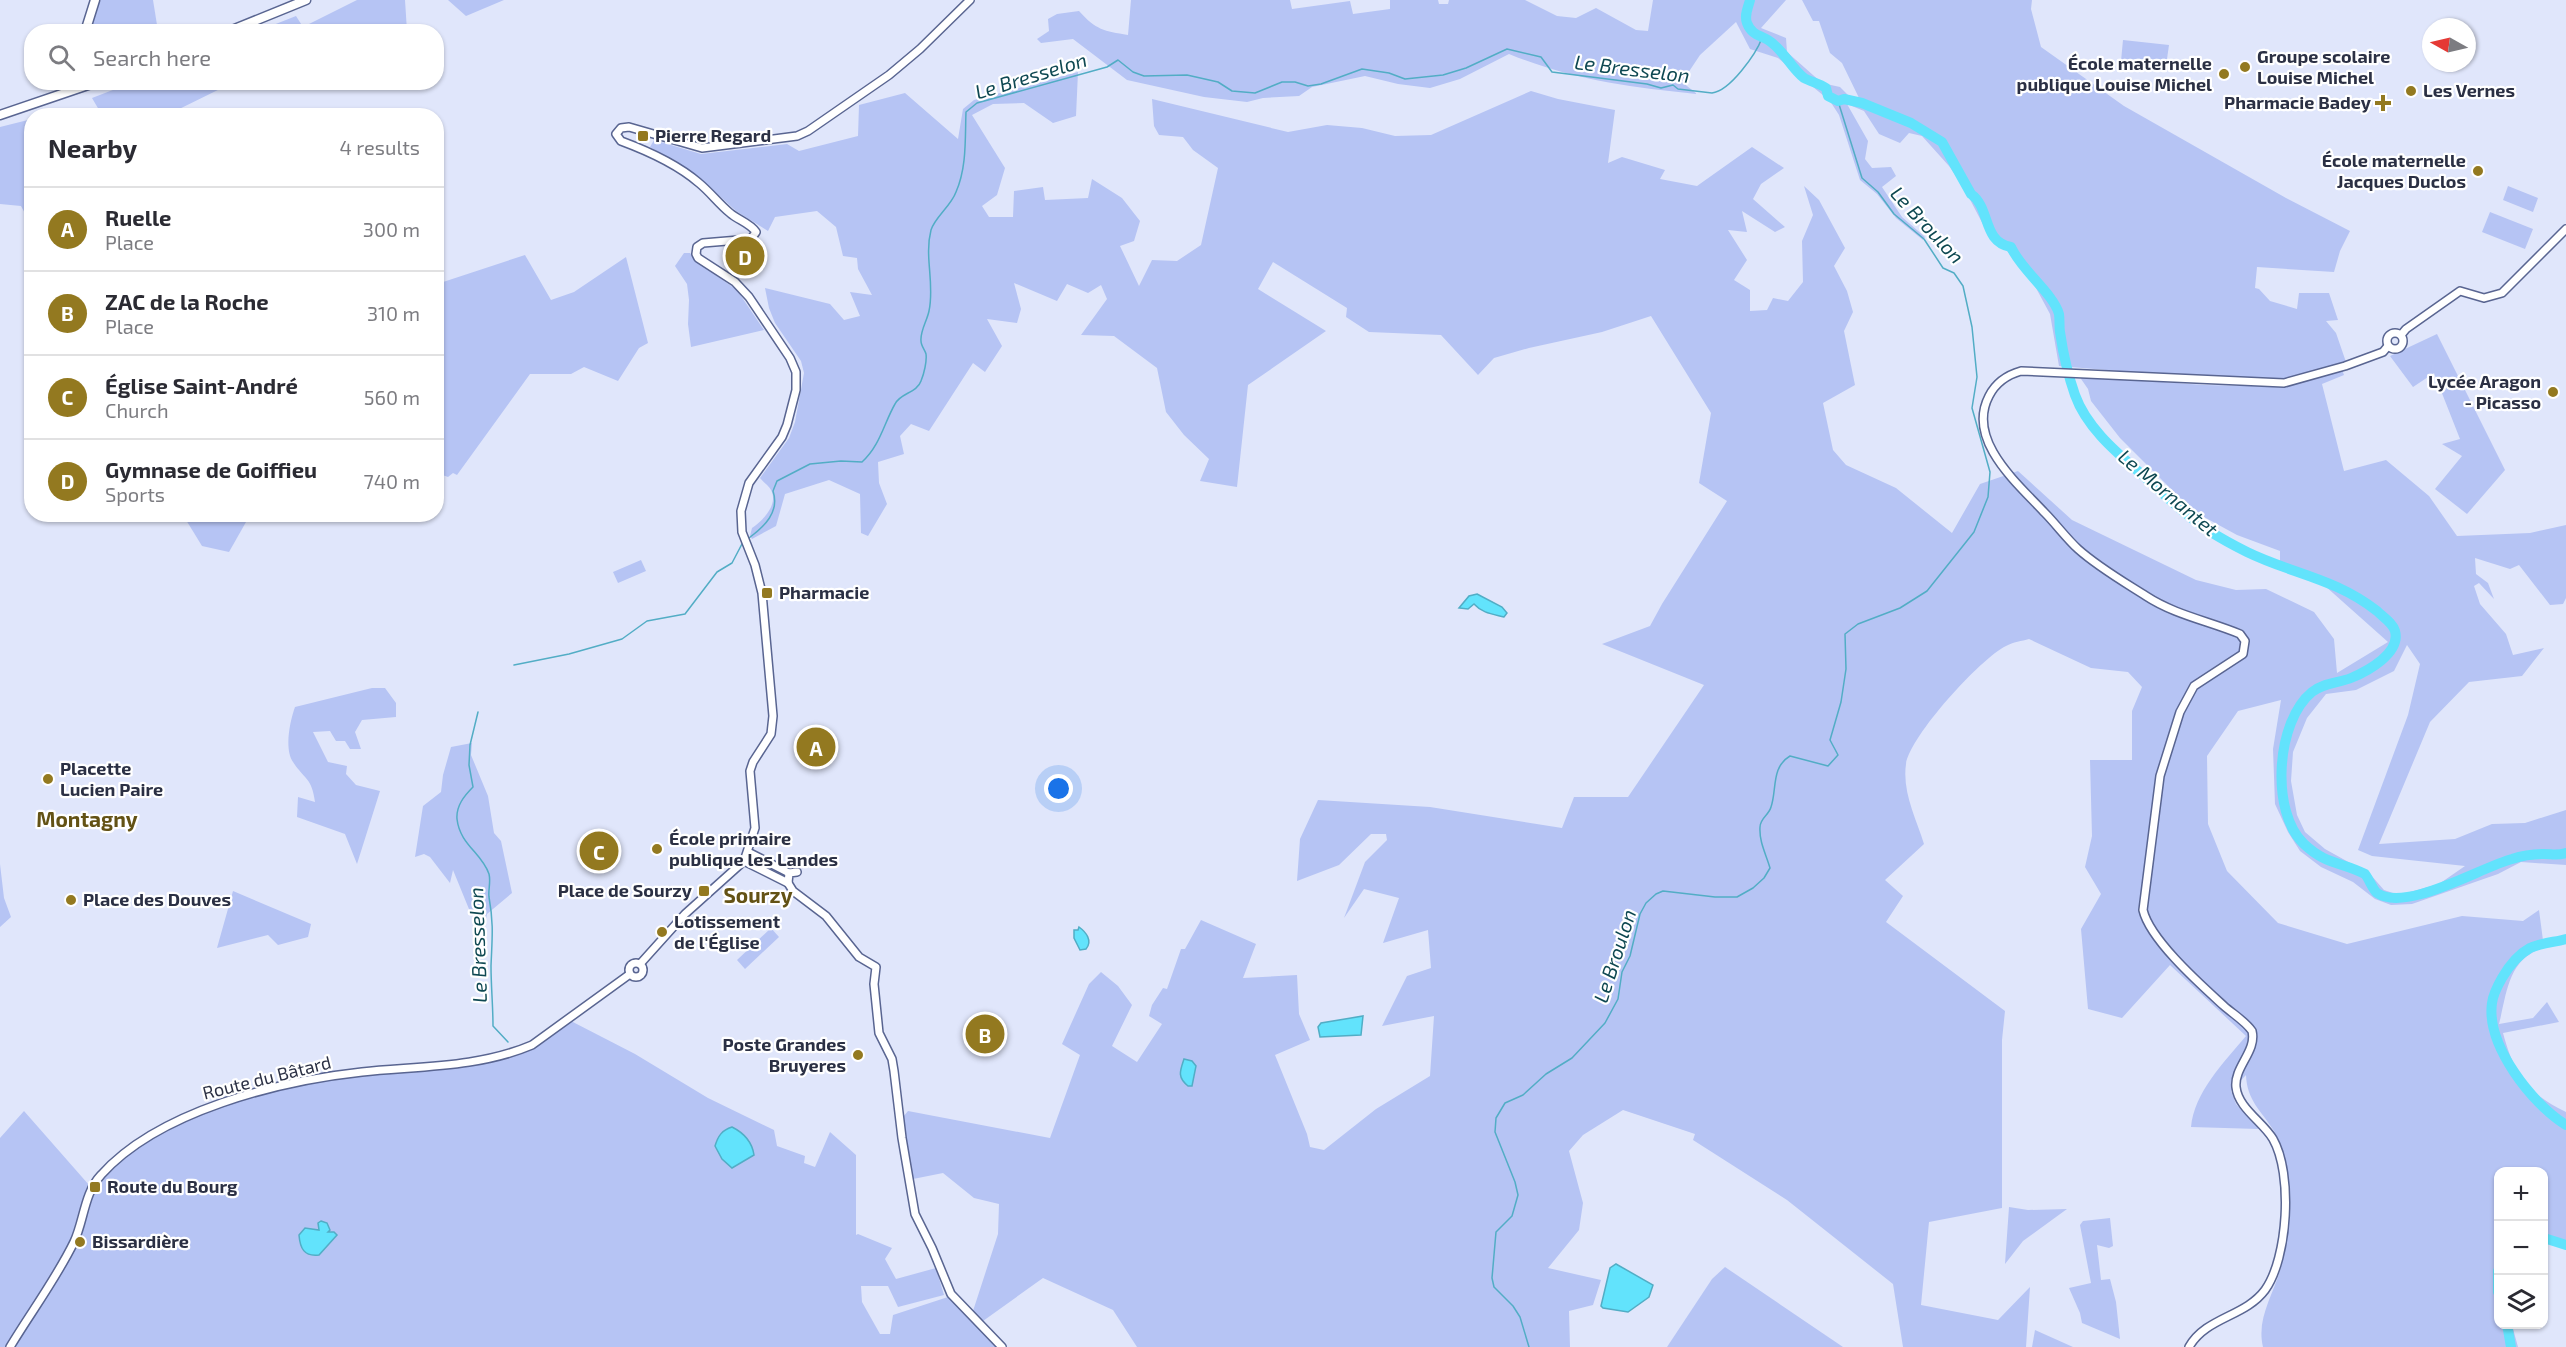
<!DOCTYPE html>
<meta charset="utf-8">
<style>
:root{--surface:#fff;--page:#f7f7f7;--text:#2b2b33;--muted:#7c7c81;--line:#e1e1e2;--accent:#937920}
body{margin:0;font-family:"Exo 2",sans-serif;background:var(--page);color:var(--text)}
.controls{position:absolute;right:18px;bottom:18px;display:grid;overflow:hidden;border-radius:12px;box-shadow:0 2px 4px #0004}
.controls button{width:54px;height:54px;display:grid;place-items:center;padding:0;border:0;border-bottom:2px solid var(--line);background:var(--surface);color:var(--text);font:30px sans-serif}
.compass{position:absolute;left:2422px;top:18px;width:54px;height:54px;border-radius:50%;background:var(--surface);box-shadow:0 2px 4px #0004;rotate:278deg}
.you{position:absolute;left:1059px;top:789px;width:21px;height:21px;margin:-15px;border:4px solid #fff;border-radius:50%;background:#1a73e8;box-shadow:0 0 0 9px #1a73e833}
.badge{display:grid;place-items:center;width:39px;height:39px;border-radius:50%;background:var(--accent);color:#fff;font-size:20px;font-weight:700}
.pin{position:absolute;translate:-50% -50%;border:3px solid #fff;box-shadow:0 2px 6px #0006}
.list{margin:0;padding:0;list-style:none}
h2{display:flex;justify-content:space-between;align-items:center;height:78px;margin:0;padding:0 24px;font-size:26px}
h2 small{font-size:20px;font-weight:400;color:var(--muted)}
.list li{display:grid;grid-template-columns:39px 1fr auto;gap:18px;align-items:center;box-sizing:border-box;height:84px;padding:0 24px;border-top:2px solid var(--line)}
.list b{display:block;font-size:22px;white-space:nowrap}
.list p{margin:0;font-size:20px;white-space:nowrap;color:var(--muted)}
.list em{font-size:20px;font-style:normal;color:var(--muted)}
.icon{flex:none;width:33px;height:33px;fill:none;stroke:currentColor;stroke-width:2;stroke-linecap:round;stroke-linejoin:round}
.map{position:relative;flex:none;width:2566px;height:1347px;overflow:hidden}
.search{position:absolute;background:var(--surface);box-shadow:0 2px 4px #0004;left:24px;top:24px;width:420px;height:66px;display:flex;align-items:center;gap:15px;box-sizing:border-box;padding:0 21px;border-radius:24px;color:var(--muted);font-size:22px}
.panel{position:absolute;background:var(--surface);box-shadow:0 2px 4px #0004;left:24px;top:108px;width:420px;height:414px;border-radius:24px}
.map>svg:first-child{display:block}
.green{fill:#b6c4f4;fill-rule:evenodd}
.water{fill:#62e3fc;stroke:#52adc5;stroke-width:1.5}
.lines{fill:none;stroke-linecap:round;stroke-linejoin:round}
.stream{stroke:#52adc5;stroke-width:1.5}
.river{stroke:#62e3fc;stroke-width:10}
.minor-casing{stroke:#596591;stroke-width:10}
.major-casing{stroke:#596591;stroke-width:11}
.minor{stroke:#fff;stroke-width:7}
.major{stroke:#fff;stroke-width:8}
.poi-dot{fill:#937920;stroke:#fff;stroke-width:2}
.labels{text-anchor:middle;stroke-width:4.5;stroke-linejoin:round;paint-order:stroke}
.poi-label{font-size:18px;font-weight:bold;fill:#2b3044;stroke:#fff;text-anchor:start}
.street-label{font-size:18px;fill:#2b3044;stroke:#fff}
.water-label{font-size:20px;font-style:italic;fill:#0e4852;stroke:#fff}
.quarter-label{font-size:21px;font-weight:bold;fill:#635215;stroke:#fff}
</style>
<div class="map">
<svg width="2566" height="1347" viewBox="0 0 2566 1347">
<rect width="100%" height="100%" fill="#e0e6fb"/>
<g class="green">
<polygon points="100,0 153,0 158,31 90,31"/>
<polygon points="357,0 405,0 407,31 374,29 372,32 258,31 296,16 303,27"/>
<polygon points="448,0 504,0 466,16"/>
<path d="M1131,0h159l2,9 58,-8 3,13 37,-5v-9h48l1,4h9l1,-4h76l32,16 19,2 20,-10 40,22 12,1 5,-31h133l-25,28 25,10 1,14 35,31 18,4 10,10 10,3 -18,-37 -12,-10 -11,-32h-6l-11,-21h230l-1,9 10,38 83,59 162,92 64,33 -10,20 -6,21 -77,-5 -2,21 4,1 11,12 27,8 2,-16h30l9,27 -12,1 10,12 10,29 -6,2 4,11 -22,9 22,87 42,-11 43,36 28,40 73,-3 36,-8v73l-3,6 -13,1 -31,-40 -9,4 -35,-11 1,16 12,9 6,16 -15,-16 -5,3 6,18 26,30 7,21 31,-7 -22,28 -53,6 -39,40 -51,122 76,-5 37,-15 33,-1 41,-13v55l-45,-3 -23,12 -86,30 -21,1 -16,-6 -22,-17 -32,-15 -21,-16 -12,-19 -13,-28 -2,-55 8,-49 -43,11 -31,45 1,68 19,47 51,52 69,21 115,-28 61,5 16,-11 5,38c-36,10 -37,45 -45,76l34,-6 14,-16 12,20 -56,11c11,41 24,60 63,79v134l-22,-5v-69h-46v152l14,1 6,22h-255c-7,-29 11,-53 18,-80 4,-17 7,-37 8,-55 0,-26 -2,-58 -15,-81 -13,-21 -27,-30 -28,-56l-15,16 5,13 23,25 -68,-2c3,-34 33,-65 55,-91l-76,-71 -48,53 -34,-9 -7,-80 20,-35 -16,-27 7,-31 -2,-76h42v-49l10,-24 -14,-15 -37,-4 -62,-29c-7,2 -16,3 -23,7 -25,12 -96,90 -100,118 -4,28 10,54 18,80l-39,36 18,16 -17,26 119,89 -3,29v168l-73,14 -8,83 77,15 32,-33 -4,60h-123l-10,-63 -106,-84 -94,-60 2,-6 -72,-24 -40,25 -14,16 14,52 -4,27 -31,38 53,12 -8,25 -24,6 1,36h-433l-24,-37 -70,-32 -60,43 -10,-10 25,-77 1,-30 -25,-6 -31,-25 -30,6 -10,-62 5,-6 142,27 30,-83 -18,-11 27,-60 12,-12 17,14 14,19 -20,41 25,16 25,-38 -13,-8 3,-11 11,-17 4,1 14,-40h4l16,-29 55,24 -13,34 54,-3 2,39 11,26 -35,15 32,79 3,13 14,3 52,-41 54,-33 4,-60 -52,10 25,-50 24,-8 -3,-38 -45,13 16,-45 -35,-9 -20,29 21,-56 22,-22 -1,-6h-15l-32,31 -42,16 3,-42 18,-39 112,7 132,21 12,-31h54l76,-112 -102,-41 48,-18 12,-22 65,-103 -28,-18 12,-70 -60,-97 -49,16 -73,16 -35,10 -16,17 -37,-40 -72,-3 -23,-15 1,-9 -74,-46 -15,27 68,42 -78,54 -11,102 -37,-6 9,-22 -25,-24 -18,-23 -9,-44 -43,-32 -33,-1 26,-36 -6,-14 -13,8 -21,-9 -10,17 -43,-18 7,26 -4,14 -30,-4 15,27 -17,26 -12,-9 -44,68 -18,-7 -11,12 4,18 -26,8 1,21 8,21 -19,32 -7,-3 -1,-39 -31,-14 -44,14 -9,32 -24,13 -2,-3 2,-8c10,-7 27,-23 19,-38 -2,-4 -8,-8 -11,-12l29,-40 6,-16 9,-49 -3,-12 -26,-38 -6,-15 -4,-20 65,16 14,16 16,-4 -10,-24 22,3 -14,-26 -1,-11 -14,-2 -7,-29 -19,-16 -42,6 -7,14 -32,-20 -37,-34 -49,-30 4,-7 47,14 86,-10 12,7 59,-15 1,-31 46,-12 53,46 5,-30 11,-9 104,-28 -2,44 -23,7 -29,-20 -31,1 -21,11 33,53 -8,27 -15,11 7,11h24l1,-26 29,-4 2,13 43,-2 4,-19 30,19 18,23 -6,20 -14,5 19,40 13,-26 25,1 24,-16 17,-77 -25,-18 -10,-13 -24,-2 -5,-9 -2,-27 136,33 39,-7 35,3 33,8 36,-1 100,-44 27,8 57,11 -7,53 14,-6 43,13 -5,9 37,7 55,-39 32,21 -23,16 -8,15 32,28 -10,5 -33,-21 5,21 -19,-2 19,30 -13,20 16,10v21l17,-1 6,-12 15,3 15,-19 -1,-41 11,-26 -9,-29 15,14 26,48 -11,18 13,25 6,21 -9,19 11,54 -32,18 10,47 13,15 50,23 56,45 28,-49 38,-13 54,49 124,60 40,10 30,-1 48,23 20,27 3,34 51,-31 -64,-57 -44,-16v-18l-43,-16 -33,-18 -21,-16 -63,-63 -29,-37 -3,-12 -9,-13 125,9 43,1 1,-4 -189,-16 -9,-52 -14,-26 -28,-36 -19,-16 -26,-50 -14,-20 -27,-30 -13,-3 -9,10 -21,-9 -15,-23 -17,-7 21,37 -3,18 7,9 19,-1 5,9 -14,11 20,30 23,20 -2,3 -27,-22 -19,-24 -17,-14 -21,-65 -9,-14 -52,-43 -28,-9 -14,-27 -36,33 -18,27 15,12c-68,-7 -124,-14 -188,-40l-49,25 -30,9 -32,-4 -33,-8 -53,11 -13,9 -36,2 -16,4 -43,-5 -77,-17 -54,-41 -32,4 -4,-4 12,-8 -1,-12 9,-5 22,-3c17,19 25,20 49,24zM2407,645l13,19 -12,51 -50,135 14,6 93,10 -26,18 -40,11 -15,-5 -14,-16 -45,-25 -20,-17 -8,-17 -6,-34 2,-29 14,-34 19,-24 30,-4 38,-19z"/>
<polygon points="2123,40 2169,45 2166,66 2121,61"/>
<polygon points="131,83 131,82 262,83 226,86 167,115 102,115 92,98"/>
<polygon points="28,120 32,130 31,235 28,219 21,206 0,204 0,127"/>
<polygon points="2508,186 2538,198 2533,212 2503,200"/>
<polygon points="2490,212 2533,229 2525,249 2482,232"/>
<polygon points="684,253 690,253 697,262 737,290 764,330 691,347 688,324 689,300 687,284 675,266"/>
<polygon points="525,255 551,300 574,292 626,257 648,343 639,348 618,381 584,367 571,374 530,374 457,475 453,473 448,477 437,473 437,284"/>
<polygon points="2437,334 2505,470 2467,514 2435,489 2462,456 2442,444 2460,439 2434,373 2413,387 2390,356"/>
<polygon points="183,515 250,515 229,552 202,546"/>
<polygon points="641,560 646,571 618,583 613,572"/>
<path d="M372,688h13l11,15v14l-34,3 -7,12 6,17h-11l-5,-8h-9l-6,-10 -17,1 15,30 19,4 -1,8 10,11 24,6 -23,73 -12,-30 -48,-17 1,-20 17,5c-3,-24 -10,-22 -22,-40 -9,-13 -3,-41 2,-55z"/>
<polygon points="472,743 471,755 488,796 494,833 501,841 512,893 487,914 484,928 471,914 453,870 450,883 430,857 424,854 415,857 423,806 441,792 443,775 451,747"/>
<polygon points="0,864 4,898 11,917 0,927"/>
<polygon points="233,891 311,924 308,937 278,945 268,935 217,948"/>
<polygon points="771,928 779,937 745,969 737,960"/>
<path d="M569,1020l66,34 73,44 66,32 3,16 28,10 -1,7 11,4 15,-35 26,23v80l2,-1 34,14 -7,11 11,20 40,-11 8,27 -46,12 -10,-21h-27l1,16 18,32h10l3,-19 55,-18 50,50h-998v-209l24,-27 65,74c19,-12 32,-28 50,-40 31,-22 67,-35 103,-45 39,-10 80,-22 121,-26 52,-5 116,-1 165,-25 15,-7 28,-20 41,-29z"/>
<polygon points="2009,1207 2028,1210 2067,1209 2023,1241 2005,1264"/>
<polygon points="2110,1218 2113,1246 2109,1248 2097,1245 2101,1280 2110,1279 2116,1302 2120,1339 2082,1323 2080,1313 2069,1288 2091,1283 2080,1225 2083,1221"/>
<polygon points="1725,1267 1843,1347 1667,1347 1712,1279"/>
<polygon points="2035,1330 2073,1347 2032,1347"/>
</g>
<g class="water">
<path d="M1477,594l25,13 5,6 -3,4c-12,-3 -22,-4 -30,-13l-6,5 -9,-1 10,-12z"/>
<path d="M1079,927c7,5 14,14 7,22l-6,1 -6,-12v-8h4z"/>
<polygon points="1363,1016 1361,1035 1320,1037 1318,1027 1321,1023"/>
<path d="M1184,1059l8,2 4,5 -4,20h-4c-11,-9 -8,-15 -4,-27z"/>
<path d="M732,1127c12,6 20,14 22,28l-22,13 -10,-9 -7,-13c3,-10 7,-16 17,-19z"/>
<path d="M321,1221l6,2 3,7 -2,2h6l3,3 -18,20c-15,2 -19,-7 -20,-20l6,-7 14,2 -1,-7z"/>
<polygon points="1616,1264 1653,1285 1649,1297 1628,1312 1603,1308 1601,1306 1610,1268"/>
</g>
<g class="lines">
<g class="stream">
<path d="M749,538c15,-11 31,-26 24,-47l4,-10 33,-17 31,-3 21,1c18,-16 22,-39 33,-58 5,-11 22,-11 26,-23 3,-7 6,-20 5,-27 -1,-4 -5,-8 -5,-13 -1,-10 6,-20 8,-30 6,-27 -5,-54 2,-81 4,-13 20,-24 25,-38 11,-25 9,-54 10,-80l11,-9 130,-36 11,-7 15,12 11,4 43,-1 31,7 14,9 23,2 27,-11h13l13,4 13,-2 41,-15 27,4 16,6 38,-4 23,-7 41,-19 34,8 11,15 95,12 14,4 12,-3 5,4 34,4c18,-2 44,-39 50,-55"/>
<polyline points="514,665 569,654 622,639 647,621 685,614 717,572 732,563 743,542"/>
<path d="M478,712l-8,33 -1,20 4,22c-9,9 -17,19 -16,32 3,26 25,34 32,55 2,8 -1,16 0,23 5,28 3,42 2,69 0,20 2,40 2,60l15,16"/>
<path d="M1529,1347l-9,-30 -7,-11 -19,-19 -2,-9 4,-46 16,-16 6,-21 -3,-13 -20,-50 1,-14 9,-15 18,-8 23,-21 26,-16 33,-35 13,-24 4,-27 8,-16 10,-42 6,-11 10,-9 7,-3 52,6h22l16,-9 11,-10 6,-10c-4,-14 -11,-26 -10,-41 0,-9 9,-12 11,-20 6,-17 0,-40 19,-51l38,10 10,-11 -8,-15 11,-38 5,-33 -1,-35 13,-10 42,-16 27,-17 47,-59 14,-35 2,-25 -18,-64 5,-31 -5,-50 -9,-41 -9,-13 -11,-5 -19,-29 -30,-25 -16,-22 -16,-14 -24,-77"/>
</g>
<g class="river">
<path d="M1750,0c-2,8 -6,15 -3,23 4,11 12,12 21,17 15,9 23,28 36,38 7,4 15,5 22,10l2,8 10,5 6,-2 18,4 49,20 31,19 29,52c20,14 11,48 40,53 10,23 42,46 48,67 1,6 0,12 1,18 3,21 8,43 15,63 14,39 53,66 82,93 17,16 34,31 54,44 11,7 24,14 36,20 45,22 88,26 130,59 6,6 16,12 18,20 6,22 -27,40 -44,47 -12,5 -28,5 -39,14 -36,29 -42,120 -8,152 22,21 38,18 61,30 4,5 8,16 12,19 29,20 104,-26 135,-34 9,-3 22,-5 32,-5 8,0 13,2 22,-1"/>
<path d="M2566,939c-11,3 -25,4 -36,9 -13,7 -21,18 -28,30 -4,7 -9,17 -10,25 -6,42 40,101 74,122"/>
<polyline points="2544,1238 2566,1245"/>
<polyline points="2498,1271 2498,1292"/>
<polyline points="2507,1324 2511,1347"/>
</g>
<g class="minor-casing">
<g id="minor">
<circle cx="2395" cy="341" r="8"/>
<polyline points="2401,335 2406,329 2460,291 2484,298 2502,293 2566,229"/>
<polyline points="748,852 789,873"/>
<polyline points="744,861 788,883"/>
<polyline points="797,872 789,873 788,883 793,891 826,916 859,957 876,967 874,984 879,1033 892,1059 894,1071 902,1138 915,1214 932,1248 951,1294 1002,1347"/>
<circle cx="636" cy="970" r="7"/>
<path d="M640,964l45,-50 59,-53 11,-33 -5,-57 3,-9 18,-28 2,-18 -11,-123 -7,-28 -13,-33 -1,-21 8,-28 33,-46 5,-12 9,-35v-18l-6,-14 -41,-61 -14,-15 -37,-24 -2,-4 1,-7 6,-4 48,-4 5,-7c-6,-9 -18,-12 -26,-19 -11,-9 -20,-21 -31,-30 -22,-19 -51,-32 -78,-42l-5,-7 5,-6 8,-1 73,21 95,-12 11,-5 81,-56 31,-26 50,-49"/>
<path d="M10,1347c21,-35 46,-68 64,-105 10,-21 10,-49 27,-67 57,-64 178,-94 261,-103 56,-6 116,-4 170,-27l98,-71"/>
<path d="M2189,1347c17,-30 56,-30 76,-57 23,-32 28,-116 8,-151 -10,-17 -35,-31 -37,-52 -2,-20 21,-36 16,-56 -7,-10 -19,-17 -28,-25 -23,-21 -74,-66 -81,-96l17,-134 20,-64 14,-26 49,-32 2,-13 -5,-7c-31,-13 -65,-19 -94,-38 -22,-14 -48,-29 -68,-47 -12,-11 -22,-25 -34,-37 -27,-29 -78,-72 -55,-116 7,-14 18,-21 32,-25l263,12 61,-17 38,-14 5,-6"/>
</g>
</g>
<g class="major-casing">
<g id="major">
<polyline points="85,32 95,0"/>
<polyline points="227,32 306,0"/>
<polyline points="0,115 97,82"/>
</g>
</g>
<use href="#minor" class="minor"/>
<use href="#major" class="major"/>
</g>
<g class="poi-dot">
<circle cx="2245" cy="67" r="6"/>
<circle cx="2224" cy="74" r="6"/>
<circle cx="2411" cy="91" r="6"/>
<path d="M2380 94h6v6h6v6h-6v6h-6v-6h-6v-6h6z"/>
<rect x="637" y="130" width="12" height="12" rx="3"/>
<circle cx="2478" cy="171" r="6"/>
<circle cx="2553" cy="392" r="6"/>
<rect x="761" y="587" width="12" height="12" rx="3"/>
<circle cx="48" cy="779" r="6"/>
<circle cx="657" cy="849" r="6"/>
<rect x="698" y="885" width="12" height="12" rx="3"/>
<circle cx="71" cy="900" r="6"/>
<circle cx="662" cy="932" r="6"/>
<circle cx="858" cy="1055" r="6"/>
<rect x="89" y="1181" width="12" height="12" rx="3"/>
<circle cx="80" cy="1242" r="6"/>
</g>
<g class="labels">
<g class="poi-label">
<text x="2257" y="63">Groupe scolaire<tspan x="2257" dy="21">Louise Michel</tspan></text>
<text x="2212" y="70" text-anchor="end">École maternelle<tspan x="2212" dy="21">publique Louise Michel</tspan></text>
<text x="2423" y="97">Les Vernes</text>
<text x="2371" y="109" text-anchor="end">Pharmacie Badey</text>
<text x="655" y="142">Pierre Regard</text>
<text x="2466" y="167" text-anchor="end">École maternelle<tspan x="2466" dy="21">Jacques Duclos</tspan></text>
<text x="2541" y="388" text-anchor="end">Lycée Aragon<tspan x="2541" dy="21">- Picasso</tspan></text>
<text x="779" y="599">Pharmacie</text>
<text x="60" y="775">Placette<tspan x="60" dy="21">Lucien Paire</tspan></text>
<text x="669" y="845">École primaire<tspan x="669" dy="21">publique les Landes</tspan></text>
<text x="692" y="897" text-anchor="end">Place de Sourzy</text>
<text x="83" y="906">Place des Douves</text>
<text x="674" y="928">Lotissement<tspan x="674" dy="21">de l'Église</tspan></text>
<text x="846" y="1051" text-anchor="end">Poste Grandes<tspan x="846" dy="21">Bruyeres</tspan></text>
<text x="107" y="1193">Route du Bourg</text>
<text x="92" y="1248">Bissardière</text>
</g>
<g class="street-label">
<text transform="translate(267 1078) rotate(-14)" y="6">Route du Bâtard</text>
</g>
<g class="water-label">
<text transform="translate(1632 69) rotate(7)" y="7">Le Bresselon</text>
<text transform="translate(1031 76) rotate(-17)" y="7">Le Bresselon</text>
<text transform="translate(1927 225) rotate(47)" y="7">Le Broulon</text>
<text transform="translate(2168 493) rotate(40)" y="7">Le Mornantet</text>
<text transform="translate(478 945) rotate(-92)" y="7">Le Bresselon</text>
<text transform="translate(1615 956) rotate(-72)" y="7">Le Broulon</text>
</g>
<g class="quarter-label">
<text x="87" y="827">Montagny</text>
<text x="758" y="903">Sourzy</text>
</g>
</g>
</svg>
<div class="controls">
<button>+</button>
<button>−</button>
<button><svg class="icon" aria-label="layers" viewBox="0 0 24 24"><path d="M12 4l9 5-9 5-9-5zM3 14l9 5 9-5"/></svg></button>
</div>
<svg class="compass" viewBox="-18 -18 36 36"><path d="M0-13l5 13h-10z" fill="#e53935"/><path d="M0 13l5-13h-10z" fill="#7c7c81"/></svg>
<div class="you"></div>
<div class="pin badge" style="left:816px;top:747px">A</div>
<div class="pin badge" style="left:985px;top:1034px">B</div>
<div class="pin badge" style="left:599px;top:851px">C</div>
<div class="pin badge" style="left:745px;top:256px">D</div>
<div class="search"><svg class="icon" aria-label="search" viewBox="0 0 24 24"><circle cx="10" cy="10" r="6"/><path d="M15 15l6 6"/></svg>Search here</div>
<section class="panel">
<h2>Nearby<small>4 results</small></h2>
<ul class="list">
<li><span class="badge">A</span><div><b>Ruelle</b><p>Place</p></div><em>300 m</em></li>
<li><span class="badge">B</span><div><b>ZAC de la Roche</b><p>Place</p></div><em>310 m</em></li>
<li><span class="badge">C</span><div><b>Église Saint-André</b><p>Church</p></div><em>560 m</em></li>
<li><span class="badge">D</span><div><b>Gymnase de Goiffieu</b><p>Sports</p></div><em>740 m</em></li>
</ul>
</section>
</div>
